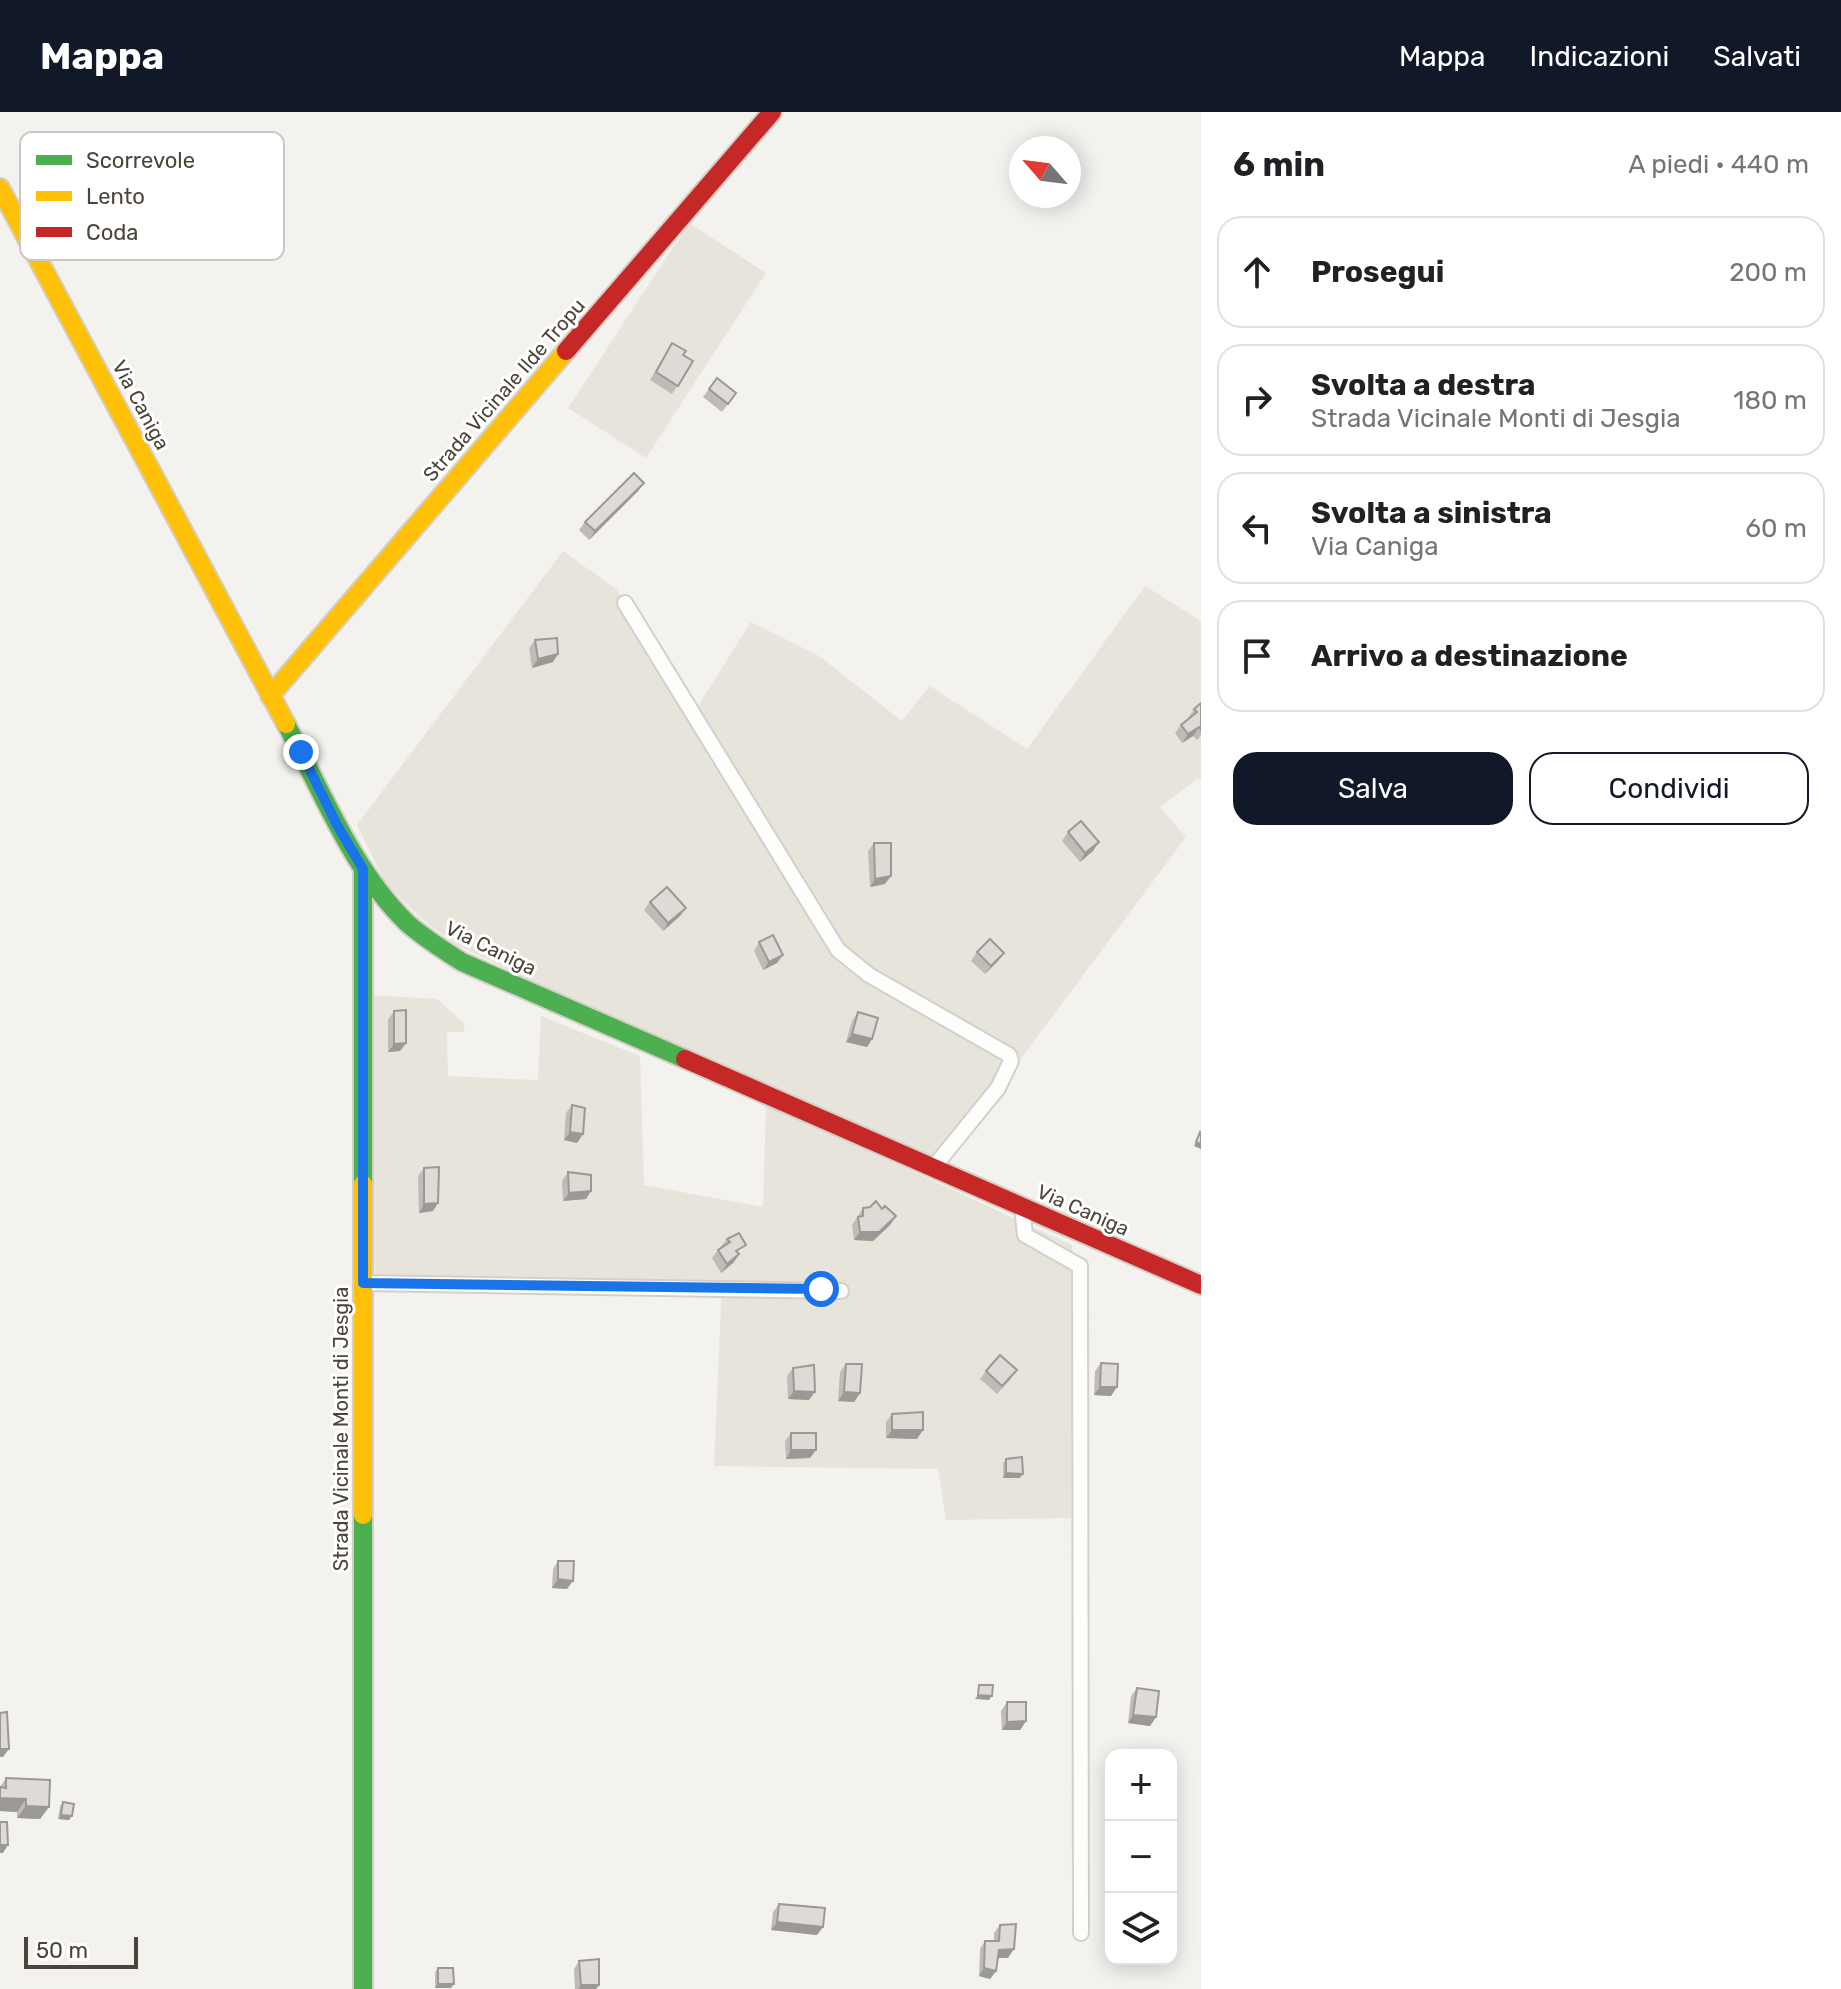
<!DOCTYPE html>
<html lang="it">
<meta charset="utf-8">
<style>
:root{--surface:#fff;--page:#f2f2f2;--text:#202124;--muted:#757577;--line:#e0e0e0;--accent:#111827}
body{margin:0;font-family:Rubik,sans-serif;background:var(--page);color:var(--text)}
.controls{position:absolute;right:24px;bottom:24px;display:grid;overflow:hidden;border-radius:16px;box-shadow:0 4px 20px #0003}
.controls button{width:72px;height:72px;display:grid;place-items:center;padding:0;border:0;border-bottom:2px solid var(--line);background:var(--surface);color:var(--text);font:40px sans-serif}
.compass{position:absolute;left:1009px;top:24px;width:72px;height:72px;border-radius:50%;background:var(--surface);box-shadow:0 4px 20px #0003;rotate:298deg}
.scale{position:absolute;left:24px;bottom:20px;width:114px;box-sizing:border-box;padding-left:8px;border:4px solid #4b4439;border-top:0;font-size:22px;line-height:28px;white-space:nowrap;color:#4b4439;-webkit-text-stroke:6px #fff;paint-order:stroke}
.stop{position:absolute;width:24px;height:24px;margin:-18px;border:6px solid #1a73e8;border-radius:50%;background:#fff}
.stop.end{background:#1a73e8;border-color:#fff;box-shadow:0 2px 8px #0008}
.list{margin:0;padding:0;list-style:none}
h2{display:flex;justify-content:space-between;align-items:center;height:104px;margin:0;padding:0 32px;font-size:34px}
h2 small{font-size:26px;font-weight:400;color:var(--muted)}
.list li{display:grid;grid-template-columns:52px 1fr auto;gap:24px;align-items:center;box-sizing:border-box;height:112px;margin:0 16px 16px;padding:0 16px;border:2px solid var(--line);border-radius:24px}
.list b{display:block;font-size:30px;white-space:nowrap}
.list p{margin:0;font-size:26px;white-space:nowrap;color:var(--muted)}
.list em{font-size:26px;font-style:normal;color:var(--muted)}
.actions{display:flex;gap:16px;padding:24px 32px}
.actions a{flex:1;padding:18px 0;border:2px solid var(--accent);border-radius:24px;text-align:center;font-size:28px;color:var(--accent)}
.actions .main{background:var(--accent);color:#fff}
.icon{flex:none;width:44px;height:44px;fill:none;stroke:currentColor;stroke-width:2;stroke-linecap:round;stroke-linejoin:round}
.map{position:relative;flex:none;width:1201px;height:1877px;overflow:hidden}
header{display:flex;align-items:center;gap:48px;box-sizing:border-box;height:112px;padding:0 40px;background:var(--accent);color:#fff}
header strong{font-size:38px}
nav{display:flex;gap:44px;margin-inline-start:auto;font-size:28px}
main{display:flex}
aside{flex:1;background:var(--surface)}
.map>svg:first-child{display:block}
.residential{fill:#e7e4dc}
.lines{fill:none;stroke-linecap:round;stroke-linejoin:round}
.street-casing{stroke:#d2d0cb;stroke-width:18}
.fast-casing{stroke:#d3cfc5;stroke-width:22}
.slow-casing{stroke:#d3cfc5;stroke-width:22}
.jam-casing{stroke:#d3cfc5;stroke-width:22}
.street{stroke:#fdfdfc;stroke-width:14}
.fast{stroke:#4caf50;stroke-width:18}
.slow{stroke:#ffc107;stroke-width:18}
.jam{stroke:#c62828;stroke-width:18}
.wall{fill:#bfbcb8}
.shaded-wall{fill:#9b9996}
.building{fill:#dedbd6;stroke:#9b9996;stroke-width:2}
.route{stroke:#1a73e8;stroke-width:10}
.labels{text-anchor:middle;stroke-width:6;stroke-linejoin:round;paint-order:stroke}
.street-label{font-size:20px;fill:#4b4439;stroke:#fff}
.key{fill:#fff;stroke:#c9c7c4;stroke-width:2}
.key-label{font-size:22px;fill:#4b4439}
</style>
<header>
<strong>Mappa</strong>
<nav><a>Mappa</a><a>Indicazioni</a><a>Salvati</a></nav>
</header>
<main>
<div class="map">
<svg width="1201" height="1877" viewBox="0 0 1201 1877">
<rect width="100%" height="100%" fill="#f4f2ee"/>
<g class="residential">
<polygon points="689,111 766,161 646,346 568,296"/>
<polygon points="563,439 616,477 696,597 751,510 819,544 902,609 930,574 1027,637 1145,474 1201,509 1201,669 1197,667 1160,695 1186,725 941,1054 744,968 457,833 424,809 386,772 357,713"/>
<polygon points="369,883 437,887 465,912 463,920 447,920 448,964 538,968 541,904 640,944 644,1073 763,1095 766,992 1072,1133 1071,1406 946,1408 938,1357 714,1354 722,1170 375,1171"/>
</g>
<g class="lines">
<g class="street-casing">
<g id="street">
<polyline points="625,491 838,838 869,863 1009,943 1011,949 998,976 933,1056"/>
<polyline points="1022,1095 1025,1123 1080,1154 1081,1821"/>
<polyline points="363,1171 841,1179"/>
</g>
</g>
<g class="fast-casing">
<g id="fast">
<path d="M286,612c36,67 65,144 121,199 17,15 36,27 55,39l223,97"/>
<polyline points="363,757 363,1072"/>
<polyline points="363,1403 363,1877"/>
</g>
</g>
<g class="slow-casing">
<g id="slow">
<polyline points="0,76 286,612"/>
<polyline points="270,584 566,239"/>
<polyline points="363,1072 363,1403"/>
</g>
</g>
<g class="jam-casing">
<g id="jam">
<polyline points="566,239 772,0"/>
<polyline points="685,947 1201,1173"/>
</g>
</g>
<use href="#street" class="street"/>
<use href="#fast" class="fast"/>
<use href="#slow" class="slow"/>
<use href="#jam" class="jam"/>
</g>
<g class="wall">
<polygon points="672,231 683,243 693,249 672,282 650,268"/>
<polygon points="709,277 736,281 722,300 703,285"/>
<polygon points="644,371 638,379 589,428 579,418 585,410"/>
<polygon points="535,528 553,550 532,556 529,536"/>
<polygon points="1201,591 1201,624 1197,628 1193,624 1182,631 1175,621 1181,613 1189,607 1188,606 1194,597"/>
<polygon points="1068,720 1093,739 1080,750 1062,729"/>
<polygon points="874,731 885,772 870,775 868,739"/>
<polygon points="650,790 686,796 680,804 663,819 644,798"/>
<polygon points="759,830 777,851 763,858 754,839"/>
<polygon points="977,840 998,849 985,862 971,849"/>
<polygon points="394,899 406,931 400,939 388,940 388,908"/>
<polygon points="858,900 872,927 867,935 846,930 852,909"/>
<polygon points="572,993 583,1022 577,1031 564,1028 566,1001"/>
<polygon points="424,1056 433,1099 419,1101 418,1064"/>
<polygon points="568,1060 586,1087 563,1089 562,1069"/>
<polygon points="863,1096 882,1097 896,1104 890,1113 873,1129 854,1128 852,1113"/>
<polygon points="727,1127 740,1142 733,1151 721,1161 712,1146"/>
<polygon points="1101,1251 1111,1284 1094,1283 1095,1259"/>
<polygon points="846,1252 860,1281 854,1290 838,1289 840,1260"/>
<polygon points="793,1256 809,1288 788,1287 787,1264"/>
<polygon points="986,1259 1011,1267 997,1282 980,1267"/>
<polygon points="892,1302 923,1318 917,1327 886,1326 886,1310"/>
<polygon points="791,1321 810,1346 786,1347 785,1329"/>
<polygon points="1006,1347 1020,1366 1003,1366 1003,1351"/>
<polygon points="558,1449 567,1477 552,1476 553,1457"/>
<polygon points="1137,1576 1156,1605 1150,1614 1128,1611 1131,1584"/>
<polygon points="1007,1590 1026,1609 1020,1618 1002,1618 1001,1599"/>
<polygon points="6,1666 49,1695 40,1707 17,1706 17,1700 0,1699 0,1675"/>
<polygon points="63,1690 69,1708 58,1707 60,1694"/>
<polygon points="779,1792 817,1823 771,1818 773,1800"/>
<polygon points="1000,1813 1008,1846 998,1846 996,1859 990,1867 979,1864 980,1837 985,1829 994,1829 994,1821"/>
<polygon points="579,1849 599,1873 596,1877 575,1877 574,1857"/>
<polygon points="438,1856 454,1872 451,1876 435,1876 435,1860"/>
</g>
<g class="shaded-wall">
<polygon points="644,371 638,379 589,428 595,419"/>
<polygon points="558,542 553,550 532,556 538,547"/>
<polygon points="1199,615 1193,624 1182,631 1188,622"/>
<polygon points="1099,730 1093,739 1080,750 1085,741"/>
<polygon points="891,764 885,772 870,775 875,767"/>
<polygon points="686,796 680,804 663,819 668,811"/>
<polygon points="1004,841 998,849 985,862 991,854"/>
<polygon points="783,843 777,851 763,858 769,850"/>
<polygon points="852,922 872,927 867,935 846,930"/>
<polygon points="406,931 400,939 388,940 394,932"/>
<polygon points="570,1020 583,1022 577,1031 564,1028"/>
<polygon points="1196,1030 1201,1032 1201,1037 1194,1034"/>
<polygon points="591,1079 586,1087 563,1089 569,1081"/>
<polygon points="438,1091 433,1099 419,1101 424,1092"/>
<polygon points="896,1104 890,1113 873,1129 854,1128 860,1120"/>
<polygon points="739,1142 733,1151 721,1161 727,1152"/>
<polygon points="1100,1275 1117,1275 1111,1284 1094,1283"/>
<polygon points="794,1279 815,1280 809,1288 788,1287"/>
<polygon points="844,1280 860,1281 854,1290 838,1289"/>
<polygon points="892,1318 923,1318 917,1327 886,1326"/>
<polygon points="791,1338 816,1338 810,1346 786,1347"/>
<polygon points="1006,1361 1023,1362 1020,1366 1003,1366"/>
<polygon points="558,1467 573,1469 567,1477 552,1476"/>
<polygon points="978,1583 992,1584 989,1588 975,1587"/>
<polygon points="1133,1603 1156,1605 1150,1614 1128,1611"/>
<polygon points="1026,1609 1020,1618 1002,1618 1007,1610"/>
<polygon points="0,1637 9,1637 3,1645 0,1645"/>
<polygon points="0,1686 26,1687 17,1700 0,1699"/>
<polygon points="26,1694 49,1695 40,1707 17,1706"/>
<polygon points="61,1703 72,1704 69,1708 58,1707"/>
<polygon points="0,1733 8,1733 3,1741 0,1741"/>
<polygon points="777,1810 823,1815 817,1823 771,1818"/>
<polygon points="1014,1837 1008,1846 993,1846 999,1838"/>
<polygon points="984,1856 996,1859 990,1867 979,1864"/>
<polygon points="438,1872 454,1872 451,1876 435,1876"/>
<polygon points="581,1873 599,1873 596,1877 578,1877"/>
</g>
<g class="building">
<polygon points="672,231 686,239 683,243 693,249 678,274 656,260"/>
<polygon points="717,266 736,281 728,292 709,277"/>
<polygon points="634,361 644,371 595,419 585,410"/>
<polygon points="557,526 558,542 538,547 535,528"/>
<polygon points="1201,591 1201,618 1199,615 1188,622 1181,613 1197,600 1194,597"/>
<polygon points="1081,709 1099,730 1085,741 1068,720"/>
<polygon points="874,731 891,731 891,764 875,767"/>
<polygon points="667,775 686,796 668,811 650,790"/>
<polygon points="773,823 783,843 769,850 759,830"/>
<polygon points="990,827 1004,841 991,854 977,840"/>
<polygon points="406,898 406,931 394,932 394,899"/>
<polygon points="858,900 878,906 872,927 852,922"/>
<polygon points="572,993 585,996 583,1022 570,1020"/>
<polygon points="1200,1020 1201,1021 1201,1032 1196,1030"/>
<polygon points="439,1055 438,1091 424,1092 424,1056"/>
<polygon points="568,1060 591,1063 591,1079 569,1081"/>
<polygon points="876,1089 882,1097 885,1094 896,1104 879,1120 860,1120 858,1105 863,1104 863,1096 870,1095"/>
<polygon points="739,1121 746,1133 736,1139 739,1142 727,1152 718,1138 730,1130 727,1127"/>
<polygon points="1000,1243 1017,1258 1002,1274 986,1259"/>
<polygon points="1101,1251 1118,1252 1117,1275 1100,1275"/>
<polygon points="846,1252 862,1252 860,1281 844,1280"/>
<polygon points="814,1253 815,1280 794,1279 793,1256"/>
<polygon points="923,1300 923,1318 892,1318 892,1302"/>
<rect x="791" y="1321" width="25" height="17"/>
<polygon points="1022,1345 1023,1362 1006,1361 1006,1347"/>
<polygon points="558,1449 574,1449 573,1469 558,1467"/>
<polygon points="979,1573 993,1573 992,1584 978,1583"/>
<polygon points="1137,1576 1159,1579 1156,1605 1133,1603"/>
<polygon points="1007,1590 1026,1590 1026,1609 1007,1610"/>
<polygon points="7,1600 9,1637 0,1637 0,1601"/>
<polygon points="6,1666 50,1668 49,1695 26,1694 26,1687 0,1686 0,1675 6,1676"/>
<polygon points="63,1690 74,1692 72,1704 61,1703"/>
<polygon points="0,1710 7,1710 8,1733 0,1733"/>
<polygon points="779,1792 825,1796 823,1815 777,1810"/>
<polygon points="1016,1812 1014,1837 999,1838 996,1859 984,1856 985,1829 999,1829 1000,1813"/>
<polygon points="599,1847 599,1873 581,1873 579,1849"/>
<polygon points="438,1856 453,1856 454,1872 438,1872"/>
</g>
<g class="lines">
<polyline class="route" points="301,640 337,713 363,757 363,1171 821,1177"/>
</g>
<g class="labels">
<g class="street-label">
<text transform="translate(504 278) rotate(-49)" y="7">Strada Vicinale Ilde Tropu</text>
<text transform="translate(141 293) rotate(62)" y="7">Via Caniga</text>
<text transform="translate(491 836) rotate(26)" y="7">Via Caniga</text>
<text transform="translate(1083 1098) rotate(24)" y="7">Via Caniga</text>
<text transform="translate(341 1317) rotate(-90)" y="7">Strada Vicinale Monti di Jesgia</text>
</g>
</g>
<rect x="20" y="20" width="264" height="128" rx="12" class="key"/>
<rect x="36" y="43" width="36" height="10" fill="#4caf50"/>
<rect x="36" y="79" width="36" height="10" fill="#ffc107"/>
<rect x="36" y="115" width="36" height="10" fill="#c62828"/>
<g class="key-label">
<text x="86" y="56">Scorrevole</text>
<text x="86" y="92">Lento</text>
<text x="86" y="128">Coda</text>
</g>
</svg>
<div class="controls">
<button>+</button>
<button>−</button>
<button><svg class="icon" aria-label="layers" viewBox="0 0 24 24"><path d="M12 4l9 5-9 5-9-5zM3 14l9 5 9-5"/></svg></button>
</div>
<svg class="compass" viewBox="-18 -18 36 36"><path d="M0-13l5 13h-10z" fill="#e53935"/><path d="M0 13l5-13h-10z" fill="#757577"/></svg>
<div class="scale">50 m</div>
<div class="stop" style="left:821px;top:1177px"></div>
<div class="stop end" style="left:301px;top:640px"></div>
</div>
<aside>
<h2>6 min<small>A piedi · 440 m</small></h2>
<ul class="list">
<li><svg class="icon" aria-label="ahead" viewBox="0 0 24 24"><path d="M12 20V5M6 11l6-6 6 6"/></svg><div><b>Prosegui</b></div><em>200 m</em></li>
<li><svg class="icon" aria-label="right" viewBox="0 0 24 24"><path d="M7 20v-9h11M14 6l5 5-5 5"/></svg><div><b>Svolta a destra</b><p>Strada Vicinale Monti di Jesgia</p></div><em>180 m</em></li>
<li><svg class="icon" aria-label="left" viewBox="0 0 24 24"><path d="M17 20v-9H6M10 6l-5 5 5 5"/></svg><div><b>Svolta a sinistra</b><p>Via Caniga</p></div><em>60 m</em></li>
<li><svg class="icon" aria-label="arrive" viewBox="0 0 24 24"><path d="M6 21V4h12l-3 4 3 4H6"/></svg><div><b>Arrivo a destinazione</b></div></li>
</ul>
<div class="actions"><a class="main">Salva</a><a>Condividi</a></div>
</aside>
</main>
